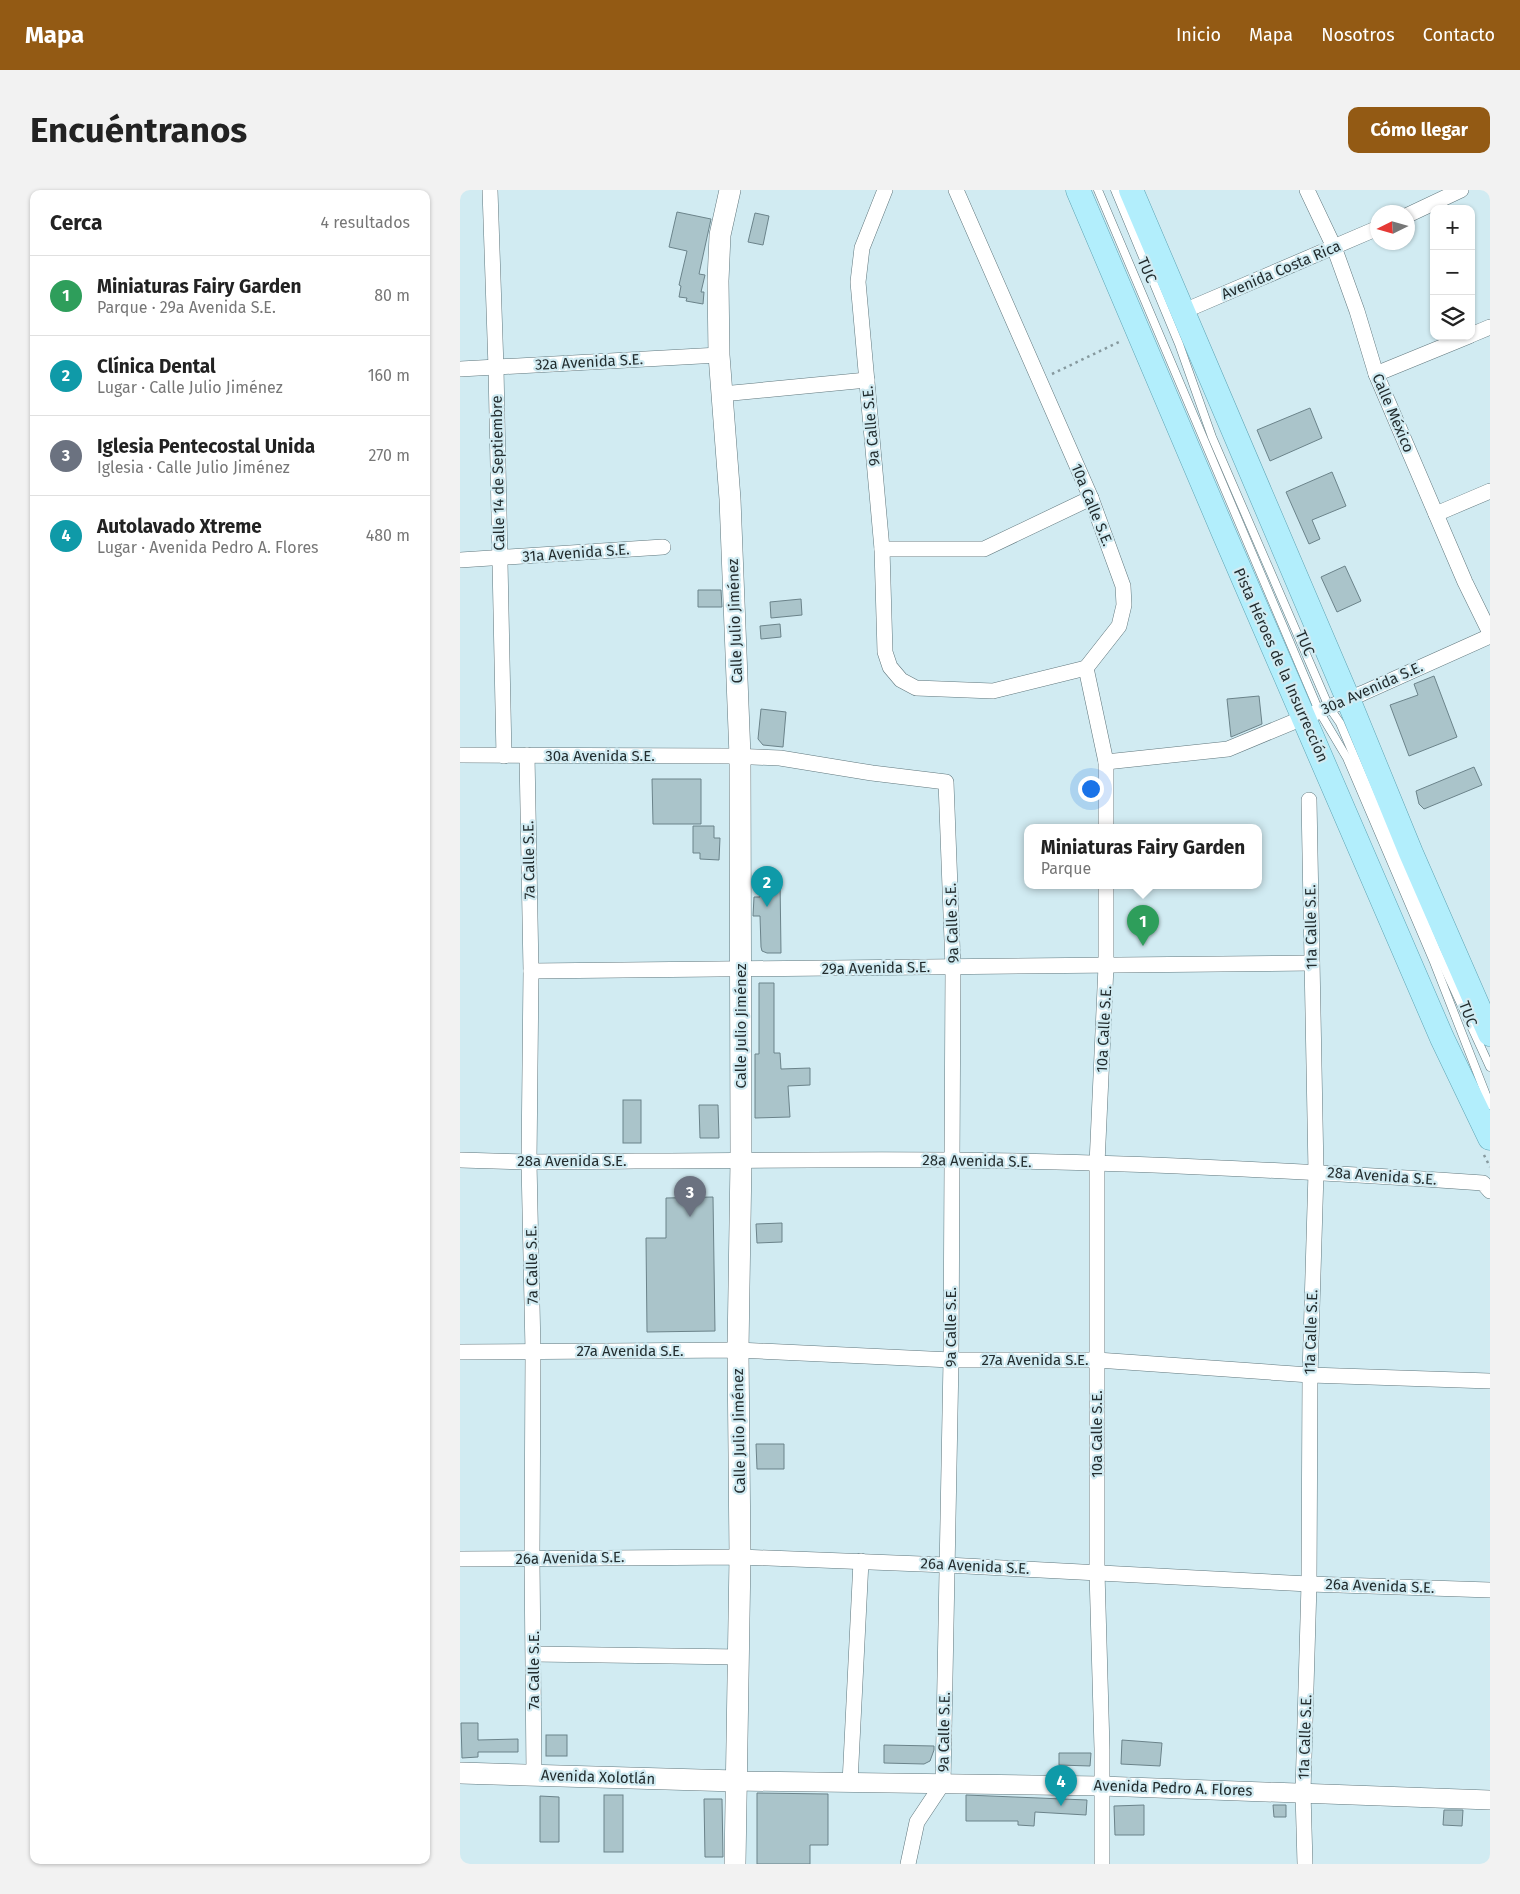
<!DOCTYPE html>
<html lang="es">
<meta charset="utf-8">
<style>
:root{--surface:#fff;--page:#f2f2f2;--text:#222;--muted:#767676;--line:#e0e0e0;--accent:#935a14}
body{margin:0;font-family:"Fira Sans",sans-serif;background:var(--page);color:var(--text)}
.controls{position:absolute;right:15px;top:15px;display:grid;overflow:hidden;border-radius:10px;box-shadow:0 1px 4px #0004}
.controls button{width:45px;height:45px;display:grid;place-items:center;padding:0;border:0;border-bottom:1px solid var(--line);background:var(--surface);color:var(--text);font:25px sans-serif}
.compass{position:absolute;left:910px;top:15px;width:45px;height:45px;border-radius:50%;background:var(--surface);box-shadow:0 1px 4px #0004;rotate:265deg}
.you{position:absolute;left:630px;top:598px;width:18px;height:18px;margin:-12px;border:4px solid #fff;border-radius:50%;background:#1a73e8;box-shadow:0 0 0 8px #1a73e833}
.badge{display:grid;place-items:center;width:32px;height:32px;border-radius:50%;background:var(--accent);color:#fff;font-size:16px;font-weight:700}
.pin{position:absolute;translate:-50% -41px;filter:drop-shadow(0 1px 2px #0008)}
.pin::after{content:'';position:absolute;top:26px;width:18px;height:15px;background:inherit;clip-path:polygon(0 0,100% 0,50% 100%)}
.popup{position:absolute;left:564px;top:634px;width:238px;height:65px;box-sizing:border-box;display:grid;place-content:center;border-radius:10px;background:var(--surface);filter:drop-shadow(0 1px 4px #0005);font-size:16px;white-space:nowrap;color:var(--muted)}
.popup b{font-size:19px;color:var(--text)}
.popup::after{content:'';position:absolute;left:50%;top:100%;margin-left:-10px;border:10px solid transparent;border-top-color:var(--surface)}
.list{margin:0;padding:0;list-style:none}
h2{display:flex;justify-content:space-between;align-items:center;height:65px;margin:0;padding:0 20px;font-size:21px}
h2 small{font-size:16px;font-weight:400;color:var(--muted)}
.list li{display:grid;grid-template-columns:32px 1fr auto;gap:15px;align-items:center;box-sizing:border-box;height:80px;padding:0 20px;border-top:1px solid var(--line)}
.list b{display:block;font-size:19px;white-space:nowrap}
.list p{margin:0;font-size:16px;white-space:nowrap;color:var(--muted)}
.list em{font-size:16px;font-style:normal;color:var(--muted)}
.icon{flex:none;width:28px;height:28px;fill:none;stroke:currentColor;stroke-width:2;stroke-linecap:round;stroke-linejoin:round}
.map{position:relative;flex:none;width:1030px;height:1674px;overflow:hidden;border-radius:10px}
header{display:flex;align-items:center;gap:30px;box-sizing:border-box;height:70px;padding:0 25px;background:var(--accent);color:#fff}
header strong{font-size:24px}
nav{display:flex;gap:28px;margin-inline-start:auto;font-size:18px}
.intro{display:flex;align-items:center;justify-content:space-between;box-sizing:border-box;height:120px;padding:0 30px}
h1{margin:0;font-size:35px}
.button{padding:12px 22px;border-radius:10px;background:var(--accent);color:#fff;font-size:18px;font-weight:700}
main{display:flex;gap:30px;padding:0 30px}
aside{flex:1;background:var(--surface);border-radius:10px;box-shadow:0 1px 4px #0004}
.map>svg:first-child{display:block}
.building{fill:#aac4ca;stroke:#6b838a}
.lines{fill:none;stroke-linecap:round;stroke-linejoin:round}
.service-casing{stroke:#60777d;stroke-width:9}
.minor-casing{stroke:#60777d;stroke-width:16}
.tertiary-casing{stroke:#60777d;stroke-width:20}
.secondary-casing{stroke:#60777d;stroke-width:22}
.primary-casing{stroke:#5ea3b3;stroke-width:25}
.path{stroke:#86999e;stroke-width:2.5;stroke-dasharray:2.5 4;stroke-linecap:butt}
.service{stroke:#fff;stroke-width:8}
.minor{stroke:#fff;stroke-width:15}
.tertiary{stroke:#fff;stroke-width:19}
.secondary{stroke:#fff;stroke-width:21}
.primary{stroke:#b2eefc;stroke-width:24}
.labels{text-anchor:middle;stroke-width:4.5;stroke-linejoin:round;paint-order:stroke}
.street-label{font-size:15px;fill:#232d2f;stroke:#d1ebf2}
</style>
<header>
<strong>Mapa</strong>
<nav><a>Inicio</a><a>Mapa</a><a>Nosotros</a><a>Contacto</a></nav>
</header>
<div class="intro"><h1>Encuéntranos</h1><a class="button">Cómo llegar</a></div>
<main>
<aside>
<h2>Cerca<small>4 resultados</small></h2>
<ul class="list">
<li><span class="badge" style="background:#2e9e5b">1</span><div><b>Miniaturas Fairy Garden</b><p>Parque · 29a Avenida S.E.</p></div><em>80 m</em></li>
<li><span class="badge" style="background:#0f9aa8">2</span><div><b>Clínica Dental</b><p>Lugar · Calle Julio Jiménez</p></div><em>160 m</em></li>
<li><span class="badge" style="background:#6b7280">3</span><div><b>Iglesia Pentecostal Unida</b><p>Iglesia · Calle Julio Jiménez</p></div><em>270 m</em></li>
<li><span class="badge" style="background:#0f9aa8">4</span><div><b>Autolavado Xtreme</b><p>Lugar · Avenida Pedro A. Flores</p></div><em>480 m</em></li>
</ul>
</aside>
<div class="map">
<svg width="1030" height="1674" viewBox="0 0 1030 1674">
<rect width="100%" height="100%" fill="#d1ebf2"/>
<g class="building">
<polygon points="217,22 251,29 239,84 245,85 241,102 244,102 243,114 226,111 227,108 219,107 221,96 219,95 227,61 209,57"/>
<polygon points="295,23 309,26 303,55 288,52"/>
<polygon points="850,218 862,248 810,271 797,240"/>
<polygon points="872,282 886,316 852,330 860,349 849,354 826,302"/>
<polygon points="885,376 901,411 877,422 861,387"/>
<polygon points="238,400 261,400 262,417 238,417"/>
<polygon points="341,409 342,425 311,428 310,412"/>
<polygon points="320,434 321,447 301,449 300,436"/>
<polygon points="974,486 997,547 949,566 930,515 958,505 954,494"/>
<polygon points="799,506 802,534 771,547 767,509"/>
<polygon points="301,519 326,522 323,557 303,555 298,549"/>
<polygon points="1014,577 1022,595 964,619 959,614 956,601"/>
<polygon points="192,589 241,589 241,634 193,634"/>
<polygon points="233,636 254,636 254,648 260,648 259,670 240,669 240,663 233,663"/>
<polygon points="320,689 321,763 307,763 302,761 301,757 300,726 293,726 294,707 300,707 300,690"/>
<polygon points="299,793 314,793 314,863 320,863 321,879 350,878 350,895 328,896 330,927 295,928 295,864 299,864"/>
<rect x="163" y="910" width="18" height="43"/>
<polygon points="239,915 258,915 259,948 240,948"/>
<polygon points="253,1007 255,1141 187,1142 186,1048 206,1048 206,1008"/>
<polygon points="322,1033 322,1052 297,1053 296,1034"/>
<polygon points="296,1254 324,1254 324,1279 297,1279"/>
<polygon points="1,1533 18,1533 18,1550 58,1549 58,1562 18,1562 18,1567 2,1568"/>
<rect x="86" y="1545" width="21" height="21"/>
<polygon points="662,1550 702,1553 700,1576 661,1574"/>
<polygon points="424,1555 474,1556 474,1560 470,1571 464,1574 424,1573"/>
<polygon points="599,1563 631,1563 630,1576 599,1575"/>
<polygon points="297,1603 368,1604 368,1655 350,1655 350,1674 297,1674"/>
<rect x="144" y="1605" width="19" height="57"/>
<polygon points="506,1605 627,1610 626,1625 575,1622 574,1636 558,1635 558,1631 506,1631"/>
<polygon points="80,1606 99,1607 99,1652 80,1652"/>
<polygon points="244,1609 262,1609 263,1667 245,1667"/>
<polygon points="684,1615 684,1645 655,1645 654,1616"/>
<polygon points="813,1615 826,1615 826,1627 814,1627"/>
<polygon points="984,1620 1003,1620 1002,1636 983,1635"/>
</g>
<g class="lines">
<g class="service-casing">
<g id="service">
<polyline points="638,0 859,521 887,568 974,772 1030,915"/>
<polyline points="655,0 719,154 752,247 869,517 880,533 978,764 1030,877"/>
</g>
</g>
<g class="minor-casing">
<g id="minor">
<polyline points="30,0 36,178 44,566"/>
<polyline points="425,0 402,58 398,92 422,359 425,462 430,477 441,490 456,498 533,501 626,478"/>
<polyline points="496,0 631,308 663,396 664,415 659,436 626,478"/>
<polyline points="847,0 874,57 897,121 916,184 1005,392 1030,443"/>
<polyline points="948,25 1001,0"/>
<polyline points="724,121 918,38"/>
<polyline points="1011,145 1030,137"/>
<polyline points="0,179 259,165"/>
<polyline points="916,184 1009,146"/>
<polyline points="262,204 407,190"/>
<polyline points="976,324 1030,301"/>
<polyline points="422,359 524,359 631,308"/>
<polyline points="0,370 203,357"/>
<polyline points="626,478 646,572 646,637"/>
<polyline points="0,565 269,566 320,568 412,583 486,592 493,777 491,1170 483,1593 457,1632 448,1674"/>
<polyline points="67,565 71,781 69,972 73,1161 72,1368 74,1585"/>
<polyline points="646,572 768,559 903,503 1030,446"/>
<polyline points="71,781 852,773"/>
<path d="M0,970l69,2c141,-1 282,-3 422,-2 178,2 355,11 532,23l7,8"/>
<polyline points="0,1162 278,1160 491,1170 637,1170 850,1185 1030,1191"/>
<polyline points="0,1369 280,1367 487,1375 849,1394 1030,1400"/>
<polyline points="74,1464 280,1467"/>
<polyline points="390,1593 401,1371"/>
<polyline points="642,1674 642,1559 637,1382 637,974 646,776 646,695"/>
<polyline points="845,1674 843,1602 849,1394 850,1185 856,982 849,610"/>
</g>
</g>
<g class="tertiary-casing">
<polyline id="tertiary" points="276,1591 641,1596 1030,1610"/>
</g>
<g class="secondary-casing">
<g id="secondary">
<polyline points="270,0 260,45 258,91 259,165 270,309 280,566 281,970 278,1160 280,1367 275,1674"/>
<polyline points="0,1583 276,1591"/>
</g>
</g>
<g class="primary-casing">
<g id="primary">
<polyline points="618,0 763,341 982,848 1030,948"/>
<polyline points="671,0 888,509 951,663 1030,844"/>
</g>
</g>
<g class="path">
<polyline points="592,184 661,151"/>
<polyline points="1024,965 1030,977"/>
</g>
<use href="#service" class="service"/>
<use href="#minor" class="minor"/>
<use href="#tertiary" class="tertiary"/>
<use href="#secondary" class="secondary"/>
<use href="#primary" class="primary"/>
</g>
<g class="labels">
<g class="street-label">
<text transform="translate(687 80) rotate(67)" y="5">TUC</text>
<text transform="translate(821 80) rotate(-23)" y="5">Avenida Costa Rica</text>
<text transform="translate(129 172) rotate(-3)" y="5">32a Avenida S.E.</text>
<text transform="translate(933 223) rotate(67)" y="5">Calle México</text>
<text transform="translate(411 236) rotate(-95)" y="5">9a Calle S.E.</text>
<text transform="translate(38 283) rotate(-91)" y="5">Calle 14 de Septiembre</text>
<text transform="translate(632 315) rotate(68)" y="5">10a Calle S.E.</text>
<text transform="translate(116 363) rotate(-4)" y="5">31a Avenida S.E.</text>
<text transform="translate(275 431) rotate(-92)" y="5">Calle Julio Jiménez</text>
<text transform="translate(845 453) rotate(67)" y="5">TUC</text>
<text transform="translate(821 475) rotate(66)" y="5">Pista Héroes de la Insurrección</text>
<text transform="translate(912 498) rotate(-24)" y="5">30a Avenida S.E.</text>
<text x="140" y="571">30a Avenida S.E.</text>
<text transform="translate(69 670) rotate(-91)" y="5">7a Calle S.E.</text>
<text transform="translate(492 733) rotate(-92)" y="5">9a Calle S.E.</text>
<text transform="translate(851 737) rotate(-91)" y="5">11a Calle S.E.</text>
<text transform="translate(416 778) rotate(-1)" y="5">29a Avenida S.E.</text>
<text transform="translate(1008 824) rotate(69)" y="5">TUC</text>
<text transform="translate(281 836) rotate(-90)" y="5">Calle Julio Jiménez</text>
<text transform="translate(644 839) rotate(-87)" y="5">10a Calle S.E.</text>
<text x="112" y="976">28a Avenida S.E.</text>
<text transform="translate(517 971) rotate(1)" y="5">28a Avenida S.E.</text>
<text transform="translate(922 986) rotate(4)" y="5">28a Avenida S.E.</text>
<text transform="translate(72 1075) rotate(-91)" y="5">7a Calle S.E.</text>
<text transform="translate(491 1137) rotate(-90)" y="5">9a Calle S.E.</text>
<text transform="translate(851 1142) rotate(-88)" y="5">11a Calle S.E.</text>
<text x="170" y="1166">27a Avenida S.E.</text>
<text x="575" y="1175">27a Avenida S.E.</text>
<text transform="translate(279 1241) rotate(-91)" y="5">Calle Julio Jiménez</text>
<text transform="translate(637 1244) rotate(-90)" y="5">10a Calle S.E.</text>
<text transform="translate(110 1368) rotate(-1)" y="5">26a Avenida S.E.</text>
<text transform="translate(515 1376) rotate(3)" y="5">26a Avenida S.E.</text>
<text transform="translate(920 1396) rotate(2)" y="5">26a Avenida S.E.</text>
<text transform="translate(74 1480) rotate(-90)" y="5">7a Calle S.E.</text>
<text transform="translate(484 1542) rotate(-89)" y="5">9a Calle S.E.</text>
<text transform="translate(845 1547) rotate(-88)" y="5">11a Calle S.E.</text>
<text transform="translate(138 1587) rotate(2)" y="5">Avenida Xolotlán</text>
<text transform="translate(713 1598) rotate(2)" y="5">Avenida Pedro A. Flores</text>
</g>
</g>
</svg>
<div class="controls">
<button>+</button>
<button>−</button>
<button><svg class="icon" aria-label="layers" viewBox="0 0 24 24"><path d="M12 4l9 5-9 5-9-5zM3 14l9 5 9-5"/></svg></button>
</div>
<svg class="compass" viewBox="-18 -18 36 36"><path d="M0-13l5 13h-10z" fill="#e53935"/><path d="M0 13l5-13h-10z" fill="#767676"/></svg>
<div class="you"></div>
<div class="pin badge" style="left:683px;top:756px;background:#2e9e5b">1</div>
<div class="popup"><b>Miniaturas Fairy Garden</b>Parque</div>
<div class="pin badge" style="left:307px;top:717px;background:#0f9aa8">2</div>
<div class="pin badge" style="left:230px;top:1027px;background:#6b7280">3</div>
<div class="pin badge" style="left:601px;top:1616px;background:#0f9aa8">4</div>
</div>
</main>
